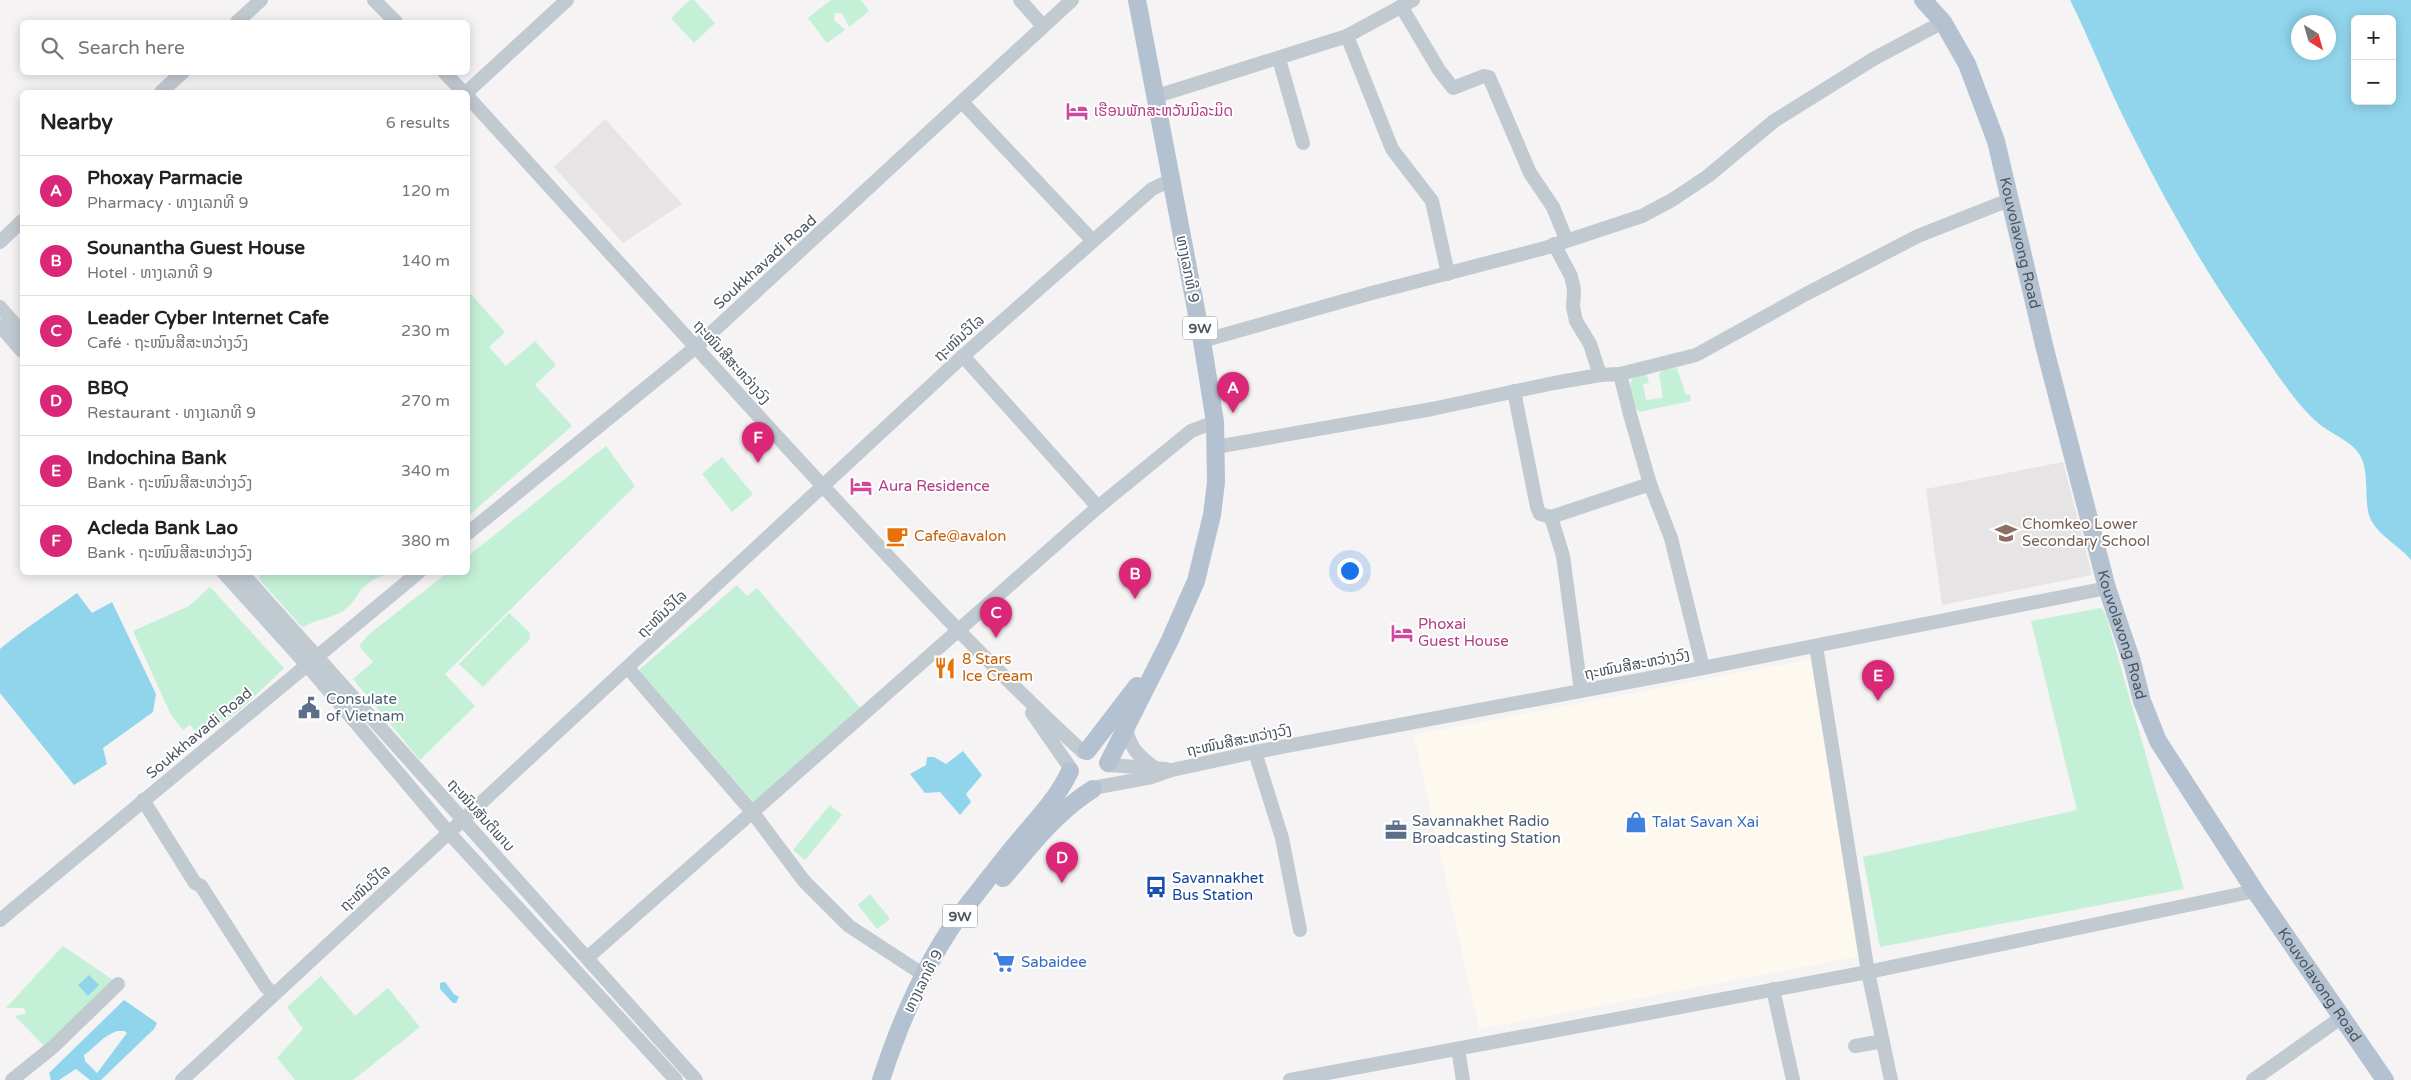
<!DOCTYPE html>
<meta charset="utf-8">
<style>
:root{--surface:#fff;--page:#f2f2f2;--text:#222;--muted:#767676;--line:#e0e0e0;--accent:#db2777}
body{margin:0;font-family:"Varela Round","Noto Sans Lao",sans-serif;background:var(--page);color:var(--text)}
.controls{position:absolute;right:15px;top:15px;display:grid;overflow:hidden;border-radius:8px;box-shadow:0 2px 12px #0003}
.controls button{width:45px;height:45px;display:grid;place-items:center;padding:0;border:0;border-bottom:1px solid var(--line);background:var(--surface);color:var(--text);font:25px sans-serif}
.compass{position:absolute;left:2291px;top:15px;width:45px;height:45px;border-radius:50%;background:var(--surface);box-shadow:0 2px 12px #0003;rotate:143deg}
.you{position:absolute;left:1349px;top:570px;width:18px;height:18px;margin:-12px;border:4px solid #fff;border-radius:50%;background:#1a73e8;box-shadow:0 0 0 8px #1a73e833}
.badge{display:grid;place-items:center;width:32px;height:32px;border-radius:50%;background:var(--accent);color:#fff;font-size:16px;font-weight:700}
.pin{position:absolute;translate:-50% -41px;filter:drop-shadow(0 1px 2px #0008)}
.pin::after{content:'';position:absolute;top:26px;width:18px;height:15px;background:inherit;clip-path:polygon(0 0,100% 0,50% 100%)}
.list{margin:0;padding:0;list-style:none}
h2{display:flex;justify-content:space-between;align-items:center;height:65px;margin:0;padding:0 20px;font-size:21px}
h2 small{font-size:16px;font-weight:400;color:var(--muted)}
.list li{display:grid;grid-template-columns:32px 1fr auto;gap:15px;align-items:center;box-sizing:border-box;height:70px;padding:0 20px;border-top:1px solid var(--line)}
.list b{display:block;font-size:19px;white-space:nowrap}
.list p{margin:0;font-size:16px;white-space:nowrap;color:var(--muted)}
.list em{font-size:16px;font-style:normal;color:var(--muted)}
.icon{flex:none;width:28px;height:28px;fill:none;stroke:currentColor;stroke-width:2;stroke-linecap:round;stroke-linejoin:round}
.map{position:relative;flex:none;width:2411px;height:1080px;overflow:hidden}
.search{position:absolute;background:var(--surface);box-shadow:0 2px 12px #0003;left:20px;top:20px;width:450px;height:55px;display:flex;align-items:center;gap:12px;box-sizing:border-box;padding:0 18px;border-radius:8px;color:var(--muted);font-size:19px}
.panel{position:absolute;background:var(--surface);box-shadow:0 2px 12px #0003;left:20px;top:90px;width:450px;height:485px;border-radius:8px}
.map>svg:first-child{display:block}
.commercial{fill:#fdf9ef}
.education{fill:#e6e4e5}
.green{fill:#c4f0d7}
.water{fill:#91d5ec;fill-rule:evenodd}
.lines{fill:none;stroke-linecap:round;stroke-linejoin:round}
.minor{stroke:#c1c9d1;stroke-width:14}
.major{stroke:#b3c1d0;stroke-width:18}
.labels{text-anchor:middle;stroke-width:4;stroke-linejoin:round;paint-order:stroke}
.shield{fill:#fff;stroke:#808890;stroke-width:1}
.shield-label{font-size:14px;font-weight:bold;fill:#4a5560}
.hotel-label{font-size:15px;fill:#b23c85;stroke:#fff;text-anchor:start}
.street-label{font-size:15px;fill:#4a5560;stroke:#fff}
.education-label{font-size:15px;fill:#785e54;stroke:#fff;text-anchor:start}
.food-label{font-size:15px;fill:#c56008;stroke:#fff;text-anchor:start}
.service-label{font-size:15px;fill:#4e5e75;stroke:#fff;text-anchor:start}
.shop-label{font-size:15px;fill:#366cbe;stroke:#fff;text-anchor:start}
.transit-label{font-size:15px;fill:#164399;stroke:#fff;text-anchor:start}
</style>
<div class="map">
<svg width="2411" height="1080" viewBox="0 0 2411 1080">
<rect width="100%" height="100%" fill="#f5f3f3"/>
<polygon class="commercial" points="1812,659 1860,956 1479,1029 1414,735"/>
<g class="education">
<polygon points="605,119 682,204 623,243 554,167"/>
<polygon points="2063,462 2092,575 1942,605 1926,489"/>
</g>
<g class="green">
<polygon points="690,0 694,0 715,23 694,43 671,18"/>
<polygon points="831,0 861,0 869,11 849,27 842,13 835,13 834,20 845,30 827,43 808,18"/>
<polygon points="468,291 505,332 489,347 506,366 535,341 556,365 535,385 572,426 468,516"/>
<path d="M1677,368l9,27 4,-1 1,7 -52,11c-6,-6 -13,-29 -5,-35 3,-2 9,-3 12,-4l3,10 -6,1 3,16 17,-2 -4,-24 4,-4z"/>
<polygon points="606,446 635,486 445,674 475,706 420,760 353,679 373,662 359,646 368,635 447,573 468,572 468,556"/>
<polygon points="722,457 753,494 732,512 702,474"/>
<path d="M260,573v-1l130,1c-13,4 -24,9 -32,21 -3,5 -7,11 -12,15 -13,10 -29,9 -42,18l-3,-1 -42,-47z"/>
<polygon points="737,585 747,596 757,588 863,711 755,804 639,670"/>
<polygon points="210,587 284,668 240,710 201,738 190,725 183,730 171,715 133,631 189,606"/>
<polygon points="2101,608 2106,615 2184,889 1880,947 1863,857 2077,810 2031,621"/>
<polygon points="509,613 529,632 530,639 483,687 459,664"/>
<polygon points="830,805 842,815 805,860 793,850"/>
<polygon points="870,894 890,919 877,929 858,905"/>
<polygon points="63,946 116,982 47,1049 15,1016 24,1014 26,1011 23,1008 6,1008"/>
<polygon points="321,976 355,1016 388,988 420,1027 353,1080 295,1080 277,1058 303,1029 287,1007"/>
</g>
<g class="water">
<path d="M2070,0h341v560c-11,-14 -31,-23 -40,-40 -8,-15 -1,-44 -10,-63 -8,-16 -31,-23 -44,-35 -25,-22 -49,-62 -69,-90 -49,-69 -91,-146 -128,-222 -17,-36 -32,-74 -50,-110zM2355,19h37v82h-37zM2328,22v30h-30v-30z"/>
<path d="M77,593l15,20 20,-11 44,92 -3,18 -50,36 4,16 -33,21 -74,-92v-44c25,-21 51,-37 77,-56z"/>
<polygon points="963,751 982,775 966,794 971,802 960,815 940,792 925,793 910,774 926,765 927,757 934,757 946,764"/>
<polygon points="89,975 99,985 88,996 78,985"/>
<polygon points="445,982 454,994 459,997 456,1003 453,1003 440,989 440,983"/>
<path d="M124,1000l33,23 -3,6 -53,51h-11l-14,-11 -17,11h-8l-2,-7zM117,1031h7l3,2 -30,40 -12,-12 -1,-6c13,-9 17,-18 33,-24z"/>
</g>
<g class="lines">
<g class="minor">
<polyline points="374,0 396,22"/>
<polyline points="1020,0 1043,26"/>
<polyline points="1401,6 1439,70 1453,88 1484,76 1489,77 1530,173 1553,207 1566,239"/>
<polyline points="237,22 261,0"/>
<polyline points="1347,36 1392,149 1432,201 1448,274"/>
<polyline points="1279,59 1303,143"/>
<polyline points="444,72 463,92"/>
<polyline points="161,92 183,72"/>
<polyline points="467,92 567,0"/>
<polyline points="1157,96 1347,36 1413,0"/>
<path d="M468,97c101,111 203,222 304,334 101,109 201,220 311,321"/>
<polyline points="963,103 1092,240"/>
<polyline points="0,242 22,221"/>
<polyline points="1554,244 1571,276 1574,289 1573,307 1576,321 1590,344 1600,375"/>
<polyline points="0,307 22,332"/>
<polyline points="0,326 22,351"/>
<polyline points="1202,341 1372,293 1545,248 1642,216 1672,200 1708,176 1774,121 1875,58 1943,22"/>
<polyline points="963,356 1098,507"/>
<polyline points="1620,374 1631,418 1650,484 1671,538 1703,668"/>
<polyline points="1514,391 1537,507 1540,514 1551,517 1563,556 1581,691"/>
<polyline points="1216,447 1432,409 1554,383 1600,375 1620,374 1696,355 1806,294 1918,236 2009,200"/>
<polyline points="1551,517 1650,484"/>
<polyline points="468,533 696,347 1072,0"/>
<polyline points="223,572 307,665 449,833 676,1080"/>
<polyline points="241,572 696,1080"/>
<polyline points="1816,646 1868,972 1891,1080"/>
<polyline points="628,668 753,813 804,881 849,926 924,975"/>
<polyline points="1032,713 1071,769"/>
<path d="M1126,725c2,21 12,31 29,43"/>
<polyline points="1255,752 1282,838 1300,930"/>
<polyline points="1108,765 1166,769"/>
<polyline points="1098,787 1152,777 1172,770 1255,752 1703,668 2107,588"/>
<polyline points="143,800 195,883 201,886 266,987 274,994"/>
<polyline points="0,920 419,572"/>
<polyline points="587,958 1098,507 1191,431 1215,422"/>
<polyline points="1773,989 1793,1080"/>
<polyline points="1855,1046 1883,1041"/>
<polyline points="1458,1049 1463,1080"/>
<polyline points="12,1080 53,1047 118,984"/>
<polyline points="182,1080 963,356 1152,189 1171,180"/>
<polyline points="1290,1080 1868,972 2255,891"/>
<polyline points="2253,1080 2342,1017"/>
</g>
<g class="major">
<path id="s1" d="M1923,0l20,22 24,42 29,77 49,208 62,239 25,74 10,39 16,40 97,150 130,189"/>
<polyline points="1087,751 1137,686"/>
<polyline points="1108,763 1170,640 1196,581 1212,515 1216,482 1215,422 1202,341 1137,0"/>
<path d="M1003,878c28,-32 53,-66 90,-89"/>
<path d="M881,1080c20,-61 46,-123 85,-173 17,-21 33,-43 50,-63 20,-24 41,-45 54,-73"/>
</g>
</g>
<defs>
<g id="hotel-bare" transform="scale(1.725)"><path d="M-6-4.5h1.5V1H6V5H4.5V3h-9V5H-6ZM-4 0a1.8 1.8 0 1 1 3.6 0ZM.5 0V-2.5h3Q6-2.5 6 0Z" fill="#d1479c" stroke="#fff" stroke-width="2.5" paint-order="stroke"/></g>
<g id="school-bare" transform="scale(1.725)"><path d="M0-5L7-2L0 1L-7-2ZM-4 1L0 2.5L4 1V4Q0 6-4 4Z" fill="#8d6e63" stroke="#fff" stroke-width="2.5" paint-order="stroke"/></g>
<g id="cafe-bare" transform="scale(1.725)"><path d="M-5.5-4.5H6V0H3Q3 3.5 0 3.5H-2.5Q-5.5 3.5-5.5 0ZM3-3.2v2h1.7v-2ZM-6 4.5H4V6H-6Z" fill="#e8710a" stroke="#fff" stroke-width="2.5" paint-order="stroke"/></g>
<g id="restaurant-bare" transform="scale(1.725)"><path d="M-5-6h1v4h1v-4h1v4h1v-4h1v5L-1.5 .5V6h-2V.5L-5-1ZM5-6V6H3V1.5H1.5Q1.5-4 5-6Z" fill="#e8710a" stroke="#fff" stroke-width="2.5" paint-order="stroke"/></g>
<g id="civic-bare" transform="scale(1.725)"><path d="M-.6-6.5H3V-4.5H.6V-3L4-1V1h2V6H-6V1h2V-1L-.6-3ZM-1.2 2.5V6h2.4V2.5Z" fill="#5c6f8a" stroke="#fff" stroke-width="2.5" paint-order="stroke"/></g>
<g id="shop-bare" transform="scale(1.725)"><path d="M-5-2.5h2.3a2.7 3.5 0 0 1 5.4 0H5L5.5 6h-11ZM-1.5-2.5h3a1.5 2.3 0 0 0-3 0Z" fill="#3f7fe0" stroke="#fff" stroke-width="2.5" paint-order="stroke"/></g>
<g id="office-bare" transform="scale(1.725)"><path d="M-6-3h4V-5.5h4V-3h4V5H-6ZM-1-4.5V-3h2v-1.5ZM-6 0V1H6V0Z" fill="#5c6f8a" stroke="#fff" stroke-width="2.5" paint-order="stroke"/></g>
<g id="bus-bare" transform="scale(1.725)"><path d="M-5-6H5V4H4V6H2V4H-2V6H-4V4H-5ZM-3.5-4V0h7V-4ZM-3.5 1.2v1.5H-2V1.2ZM2 1.2v1.5H3.5V1.2Z" fill="#1a4fb4" stroke="#fff" stroke-width="2.5" paint-order="stroke"/></g>
<g id="supermarket-bare" transform="scale(1.725)"><path d="M-6-5.5h2.5l.6 2H6L4.5 2H-2.5L-4.4-4H-6ZM-1.5 3.2a1.3 1.3 0 1 0 .1 0ZM3 3.2a1.3 1.3 0 1 0 .1 0Z" fill="#3f7fe0" stroke="#fff" stroke-width="2.5" paint-order="stroke"/></g>
</defs>
<g fill-rule="evenodd">
<use href="#hotel-bare" x="1077" y="111"/>
<use href="#hotel-bare" x="861" y="486"/>
<use href="#school-bare" x="2006" y="533"/>
<use href="#cafe-bare" x="897" y="536"/>
<use href="#hotel-bare" x="1402" y="633"/>
<use href="#restaurant-bare" x="945" y="668"/>
<use href="#civic-bare" x="309" y="708"/>
<use href="#shop-bare" x="1636" y="822"/>
<use href="#office-bare" x="1396" y="830"/>
<use href="#bus-bare" x="1156" y="887"/>
<use href="#supermarket-bare" x="1004" y="962"/>
</g>
<g class="labels">
<g class="shield">
<rect x="1182.5" y="316.5" width="35" height="23" rx="4"/>
<rect x="942.5" y="904.5" width="35" height="23" rx="4"/>
</g>
<g class="shield-label">
<text x="1200" y="333">9W</text>
<text x="960" y="921">9W</text>
</g>
<g class="hotel-label">
<text x="1094" y="116">ເຮືອນພັກສະຫວັນນິລະມິດ</text>
<text x="878" y="491">Aura Residence</text>
<text x="1418" y="629">Phoxai<tspan x="1418" dy="17">Guest House</tspan></text>
</g>
<g class="street-label">
<text dy="5" stroke="none"><textPath href="#s1" startOffset="265">Kouvolavong Road</textPath></text>
<text transform="translate(765 262) rotate(-42)" y="5">Soukkhavadi Road</text>
<text transform="translate(1188 269) rotate(79)" y="5">ທາງເລກທີ 9</text>
<text transform="translate(959 338) rotate(-42)" y="5">ຖະໜົນວິໄລ</text>
<text transform="translate(732 362) rotate(48)" y="5">ຖະໜົນສີສະຫວ່າງວົງ</text>
<text transform="translate(662 614) rotate(-43)" y="5">ຖະໜົນວິໄລ</text>
<text dy="5" stroke="none"><textPath href="#s1" startOffset="670">Kouvolavong Road</textPath></text>
<text transform="translate(1637 664) rotate(-11)" y="5">ຖະໜົນສີສະຫວ່າງວົງ</text>
<text transform="translate(199 733) rotate(-40)" y="5">Soukkhavadi Road</text>
<text transform="translate(1239 740) rotate(-12)" y="5">ຖະໜົນສີສະຫວ່າງວົງ</text>
<text transform="translate(481 815) rotate(48)" y="5">ຖະໜົນສັນຕິພາບ</text>
<text transform="translate(365 888) rotate(-42)" y="5">ຖະໜົນວິໄລ</text>
<text transform="translate(923 981) rotate(-63)" y="5">ທາງເລກທີ 9</text>
<text dy="5" stroke="none"><textPath href="#s1" startOffset="1075">Kouvolavong Road</textPath></text>
</g>
<g class="education-label">
<text x="2022" y="529">Chomkeo Lower<tspan x="2022" dy="17">Secondary School</tspan></text>
</g>
<g class="food-label">
<text x="914" y="541">Cafe@avalon</text>
<text x="962" y="664">8 Stars<tspan x="962" dy="17">Ice Cream</tspan></text>
</g>
<g class="service-label">
<text x="326" y="704">Consulate<tspan x="326" dy="17">of Vietnam</tspan></text>
<text x="1412" y="826">Savannakhet Radio<tspan x="1412" dy="17">Broadcasting Station</tspan></text>
</g>
<g class="shop-label">
<text x="1652" y="827">Talat Savan Xai</text>
<text x="1021" y="967">Sabaidee</text>
</g>
<g class="transit-label">
<text x="1172" y="883">Savannakhet<tspan x="1172" dy="17">Bus Station</tspan></text>
</g>
</g>
</svg>
<div class="controls">
<button>+</button>
<button>−</button>
</div>
<svg class="compass" viewBox="-18 -18 36 36"><path d="M0-13l5 13h-10z" fill="#e53935"/><path d="M0 13l5-13h-10z" fill="#767676"/></svg>
<div class="you"></div>
<div class="pin badge" style="left:1233px;top:413px">A</div>
<div class="pin badge" style="left:1135px;top:599px">B</div>
<div class="pin badge" style="left:996px;top:638px">C</div>
<div class="pin badge" style="left:1062px;top:883px">D</div>
<div class="pin badge" style="left:1878px;top:701px">E</div>
<div class="pin badge" style="left:758px;top:463px">F</div>
<div class="search"><svg class="icon" aria-label="search" viewBox="0 0 24 24"><circle cx="10" cy="10" r="6"/><path d="M15 15l6 6"/></svg>Search here</div>
<section class="panel">
<h2>Nearby<small>6 results</small></h2>
<ul class="list">
<li><span class="badge">A</span><div><b>Phoxay Parmacie</b><p>Pharmacy · ທາງເລກທີ 9</p></div><em>120 m</em></li>
<li><span class="badge">B</span><div><b>Sounantha Guest House</b><p>Hotel · ທາງເລກທີ 9</p></div><em>140 m</em></li>
<li><span class="badge">C</span><div><b>Leader Cyber Internet Cafe</b><p>Café · ຖະໜົນສີສະຫວ່າງວົງ</p></div><em>230 m</em></li>
<li><span class="badge">D</span><div><b>BBQ</b><p>Restaurant · ທາງເລກທີ 9</p></div><em>270 m</em></li>
<li><span class="badge">E</span><div><b>Indochina Bank</b><p>Bank · ຖະໜົນສີສະຫວ່າງວົງ</p></div><em>340 m</em></li>
<li><span class="badge">F</span><div><b>Acleda Bank Lao</b><p>Bank · ຖະໜົນສີສະຫວ່າງວົງ</p></div><em>380 m</em></li>
</ul>
</section>
</div>
